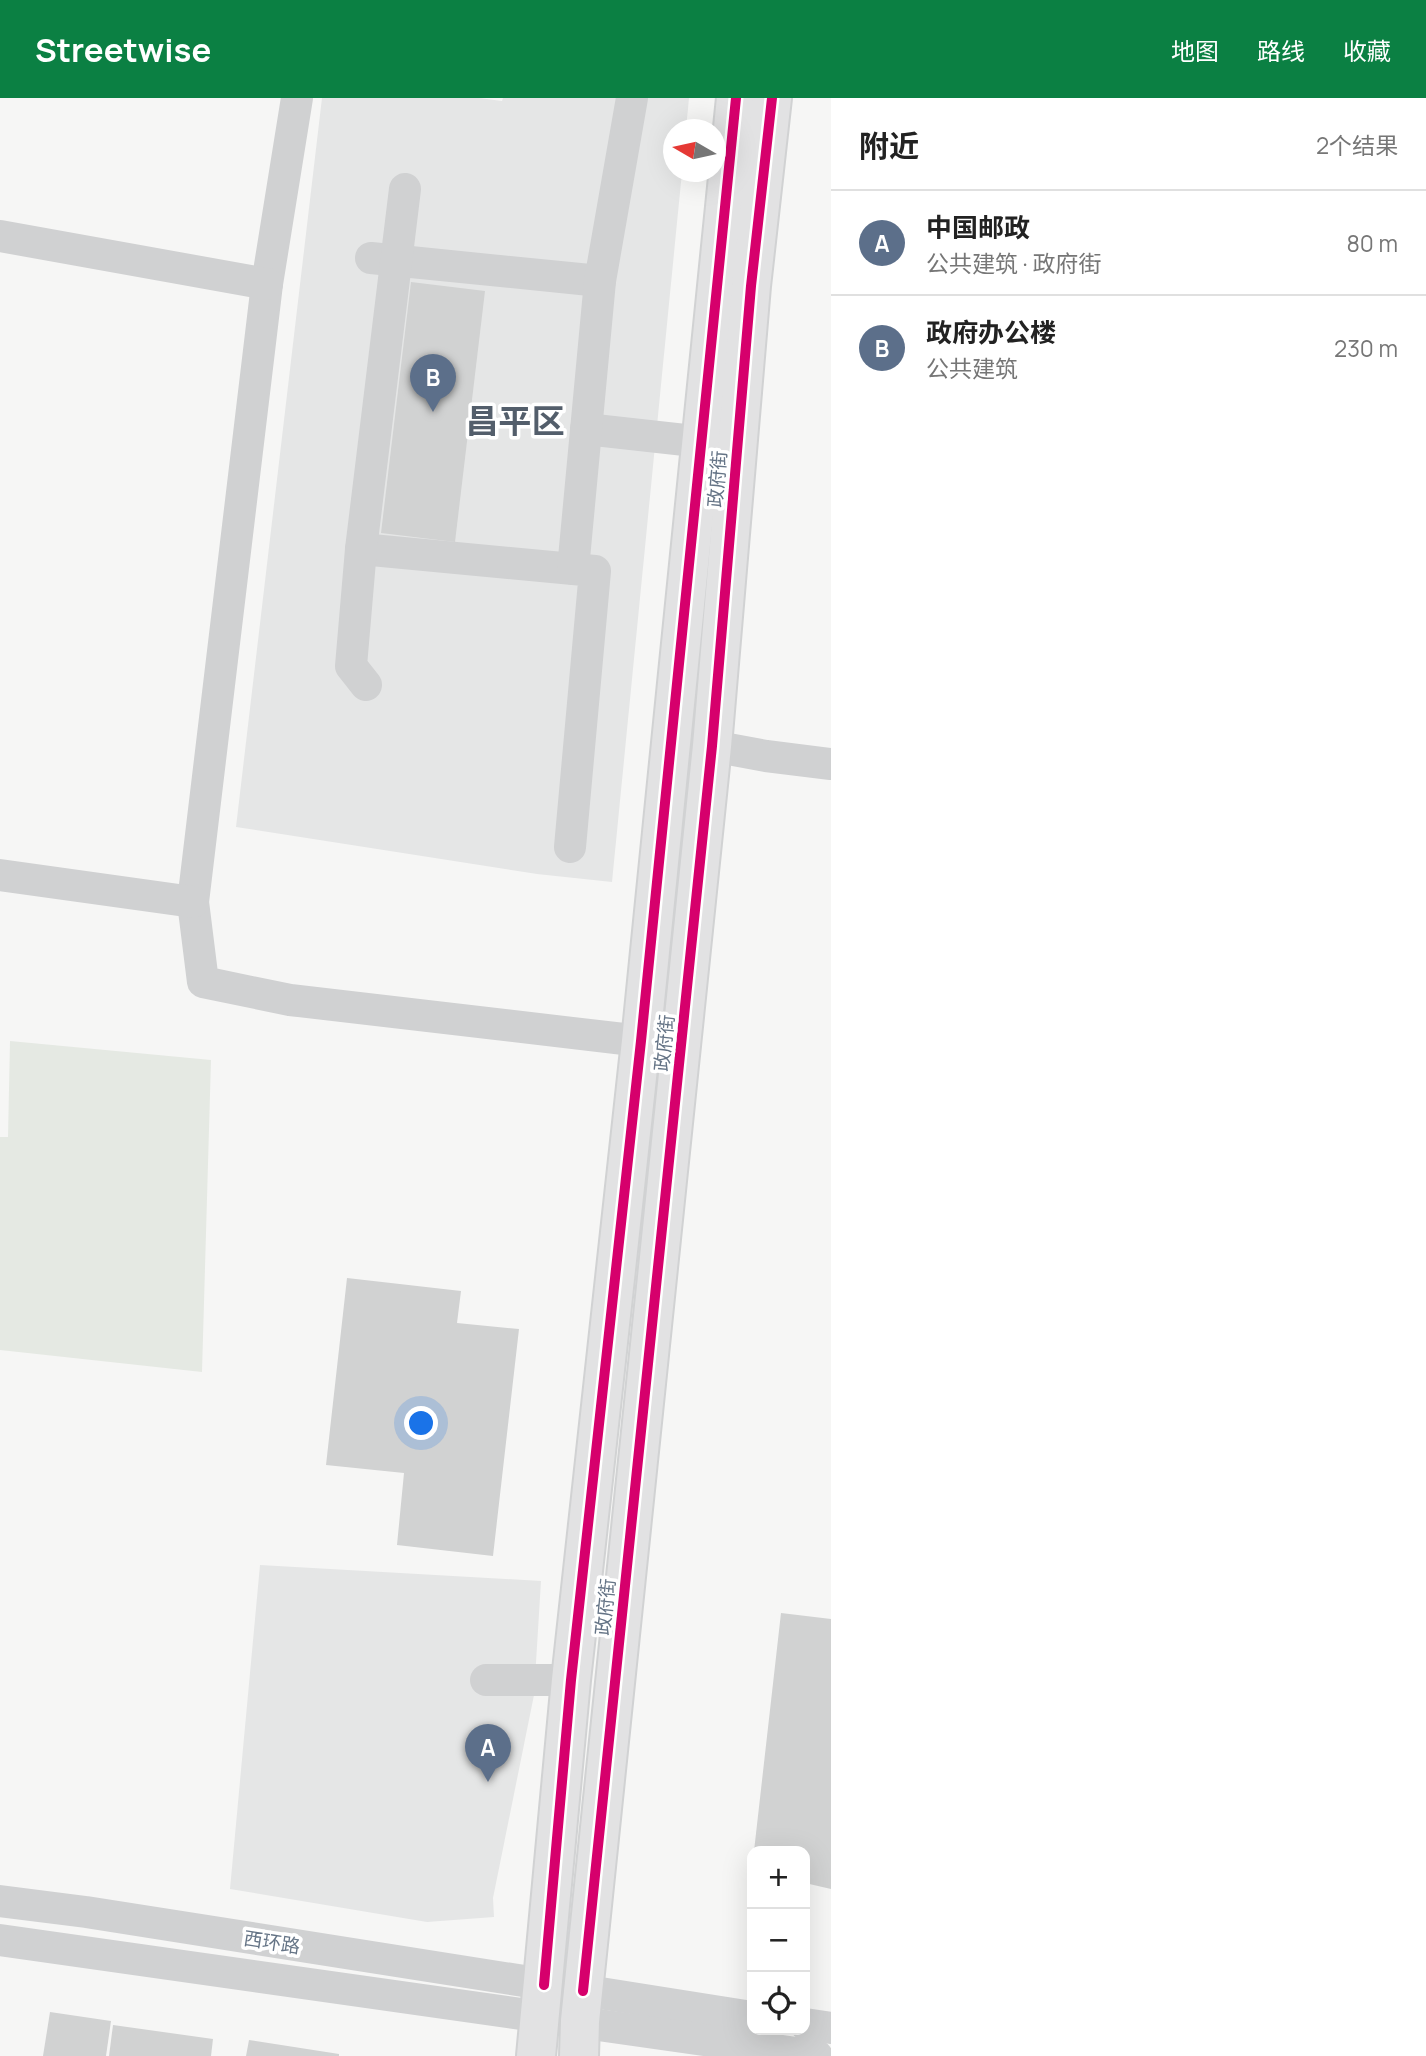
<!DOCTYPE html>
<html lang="zh">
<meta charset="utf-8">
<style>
:root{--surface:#fff;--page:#f2f2f2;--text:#222;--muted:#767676;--line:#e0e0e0;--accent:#0b8043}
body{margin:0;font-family:Manrope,"Noto Sans SC",sans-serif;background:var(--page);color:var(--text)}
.controls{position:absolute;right:21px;bottom:21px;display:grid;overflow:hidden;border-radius:14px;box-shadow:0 7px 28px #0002}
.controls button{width:63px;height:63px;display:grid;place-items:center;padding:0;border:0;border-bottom:2px solid var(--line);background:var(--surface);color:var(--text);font:35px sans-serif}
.compass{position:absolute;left:663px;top:21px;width:63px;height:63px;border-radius:50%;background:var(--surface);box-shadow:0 7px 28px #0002;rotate:279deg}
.you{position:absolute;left:422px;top:1326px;width:24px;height:24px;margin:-18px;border:5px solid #fff;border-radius:50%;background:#1a73e8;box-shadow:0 0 0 10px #1a73e833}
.badge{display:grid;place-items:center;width:46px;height:46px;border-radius:50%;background:var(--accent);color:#fff;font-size:23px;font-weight:700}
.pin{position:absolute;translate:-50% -58px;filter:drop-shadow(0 2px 4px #0008)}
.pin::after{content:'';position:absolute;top:37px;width:24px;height:21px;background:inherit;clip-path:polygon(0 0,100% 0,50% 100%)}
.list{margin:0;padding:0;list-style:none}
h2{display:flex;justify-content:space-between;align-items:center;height:91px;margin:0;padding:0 28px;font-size:30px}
h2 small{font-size:23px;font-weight:400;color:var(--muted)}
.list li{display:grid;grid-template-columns:46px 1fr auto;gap:21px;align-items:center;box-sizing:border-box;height:105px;padding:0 28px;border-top:2px solid var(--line)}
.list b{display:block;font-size:26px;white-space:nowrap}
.list p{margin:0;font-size:23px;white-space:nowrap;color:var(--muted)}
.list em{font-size:23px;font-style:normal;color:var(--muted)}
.icon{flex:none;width:38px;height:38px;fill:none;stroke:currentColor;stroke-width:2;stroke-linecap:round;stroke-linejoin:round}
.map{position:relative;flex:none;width:831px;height:1958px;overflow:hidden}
header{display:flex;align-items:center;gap:42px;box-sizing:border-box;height:98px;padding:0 35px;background:var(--accent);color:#fff}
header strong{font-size:33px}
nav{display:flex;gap:38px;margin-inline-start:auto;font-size:24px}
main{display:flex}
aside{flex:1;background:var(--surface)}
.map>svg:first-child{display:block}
.built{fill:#e5e6e6}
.green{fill:#e5e9e3}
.building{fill:#d1d2d2}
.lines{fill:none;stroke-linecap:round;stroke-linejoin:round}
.major-casing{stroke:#d1d2d3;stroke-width:42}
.minor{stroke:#d0d1d2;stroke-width:32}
.major{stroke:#e2e2e3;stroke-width:38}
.cycleway-casing{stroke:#fff;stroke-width:15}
.cycleway{stroke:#d6006c;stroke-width:10}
.labels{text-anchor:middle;stroke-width:7;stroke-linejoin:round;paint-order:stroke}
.street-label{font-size:19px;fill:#657486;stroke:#fff}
.town-label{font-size:33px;font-weight:bold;fill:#535e6b;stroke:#fff}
</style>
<header>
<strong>Streetwise</strong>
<nav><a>地图</a><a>路线</a><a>收藏</a></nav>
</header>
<main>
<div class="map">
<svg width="831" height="1958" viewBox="0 0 831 1958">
<rect width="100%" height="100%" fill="#f6f6f5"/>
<g class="built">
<polygon points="322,0 479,0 502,3 503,0 689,0 686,31 674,32 674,74 682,74 612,784 537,776 236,729"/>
<polygon points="260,1467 541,1483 534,1597 493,1800 494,1819 427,1824 230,1791"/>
</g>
<polygon class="green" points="10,943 211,962 202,1274 0,1252 0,1039 8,1039"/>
<g class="building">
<polygon points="411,184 485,193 455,444 381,435"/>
<polygon points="347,1180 461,1193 457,1225 519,1231 493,1458 397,1447 404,1375 326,1367"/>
<polygon points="781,1515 831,1521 831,1791 805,1785 805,1753 754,1753"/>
<polygon points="50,1914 111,1923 106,1958 43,1958"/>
<polygon points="113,1927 213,1941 211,1958 109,1958"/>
<polygon points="249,1942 339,1956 339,1958 246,1958"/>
</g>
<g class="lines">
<g class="major-casing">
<g id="major">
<polyline points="536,1958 571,1582 641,943 736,0"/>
<polyline points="579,1958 580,1923 712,648 751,188 772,0"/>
</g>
</g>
<g class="minor">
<polyline points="297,0 267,186 193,804 203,884 290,902 641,943"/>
<polyline points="0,138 267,186"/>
<polyline points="371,160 600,183"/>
<polyline points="586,331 703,344"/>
<polyline points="361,451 573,471"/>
<polyline points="366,587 351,568 361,451 405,91"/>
<polyline points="712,648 766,658 831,666"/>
<polyline points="570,749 595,473 573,471 600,183 632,0"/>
<polyline points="0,777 193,804"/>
<polyline points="486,1582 571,1582"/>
<polyline points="0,1803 86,1814 752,1919"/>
<polyline points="0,1842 817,1958"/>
<polyline points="805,1926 831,1930"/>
</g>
<use href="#major" class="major"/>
<g class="cycleway-casing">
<g id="cycleway">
<polyline points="544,1887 571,1582 641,943 736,0"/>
<polyline points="583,1893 712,648 751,188 772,0"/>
</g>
</g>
<use href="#cycleway" class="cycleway"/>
</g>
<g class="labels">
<g class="street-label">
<text transform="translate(717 381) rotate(-85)" y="7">政府街</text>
<text transform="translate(664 945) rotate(-84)" y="7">政府街</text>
<text transform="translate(605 1509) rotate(-84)" y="7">政府街</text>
<text transform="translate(272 1844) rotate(9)" y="7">西环路</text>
</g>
<g class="town-label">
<text x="515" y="335">昌平区</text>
</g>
</g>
</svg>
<div class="controls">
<button>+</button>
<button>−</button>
<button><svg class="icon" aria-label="locate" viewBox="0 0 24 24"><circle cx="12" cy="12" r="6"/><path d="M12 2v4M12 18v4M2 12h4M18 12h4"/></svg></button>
</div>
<svg class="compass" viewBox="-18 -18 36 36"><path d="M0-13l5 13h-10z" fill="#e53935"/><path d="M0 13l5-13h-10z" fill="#767676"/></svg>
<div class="you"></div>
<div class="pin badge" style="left:488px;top:1684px;background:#5c6f8a">A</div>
<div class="pin badge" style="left:433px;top:314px;background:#5c6f8a">B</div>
</div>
<aside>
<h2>附近<small>2个结果</small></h2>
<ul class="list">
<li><span class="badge" style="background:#5c6f8a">A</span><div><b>中国邮政</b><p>公共建筑 · 政府街</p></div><em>80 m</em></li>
<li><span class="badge" style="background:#5c6f8a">B</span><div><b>政府办公楼</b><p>公共建筑</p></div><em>230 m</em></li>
</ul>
</aside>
</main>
